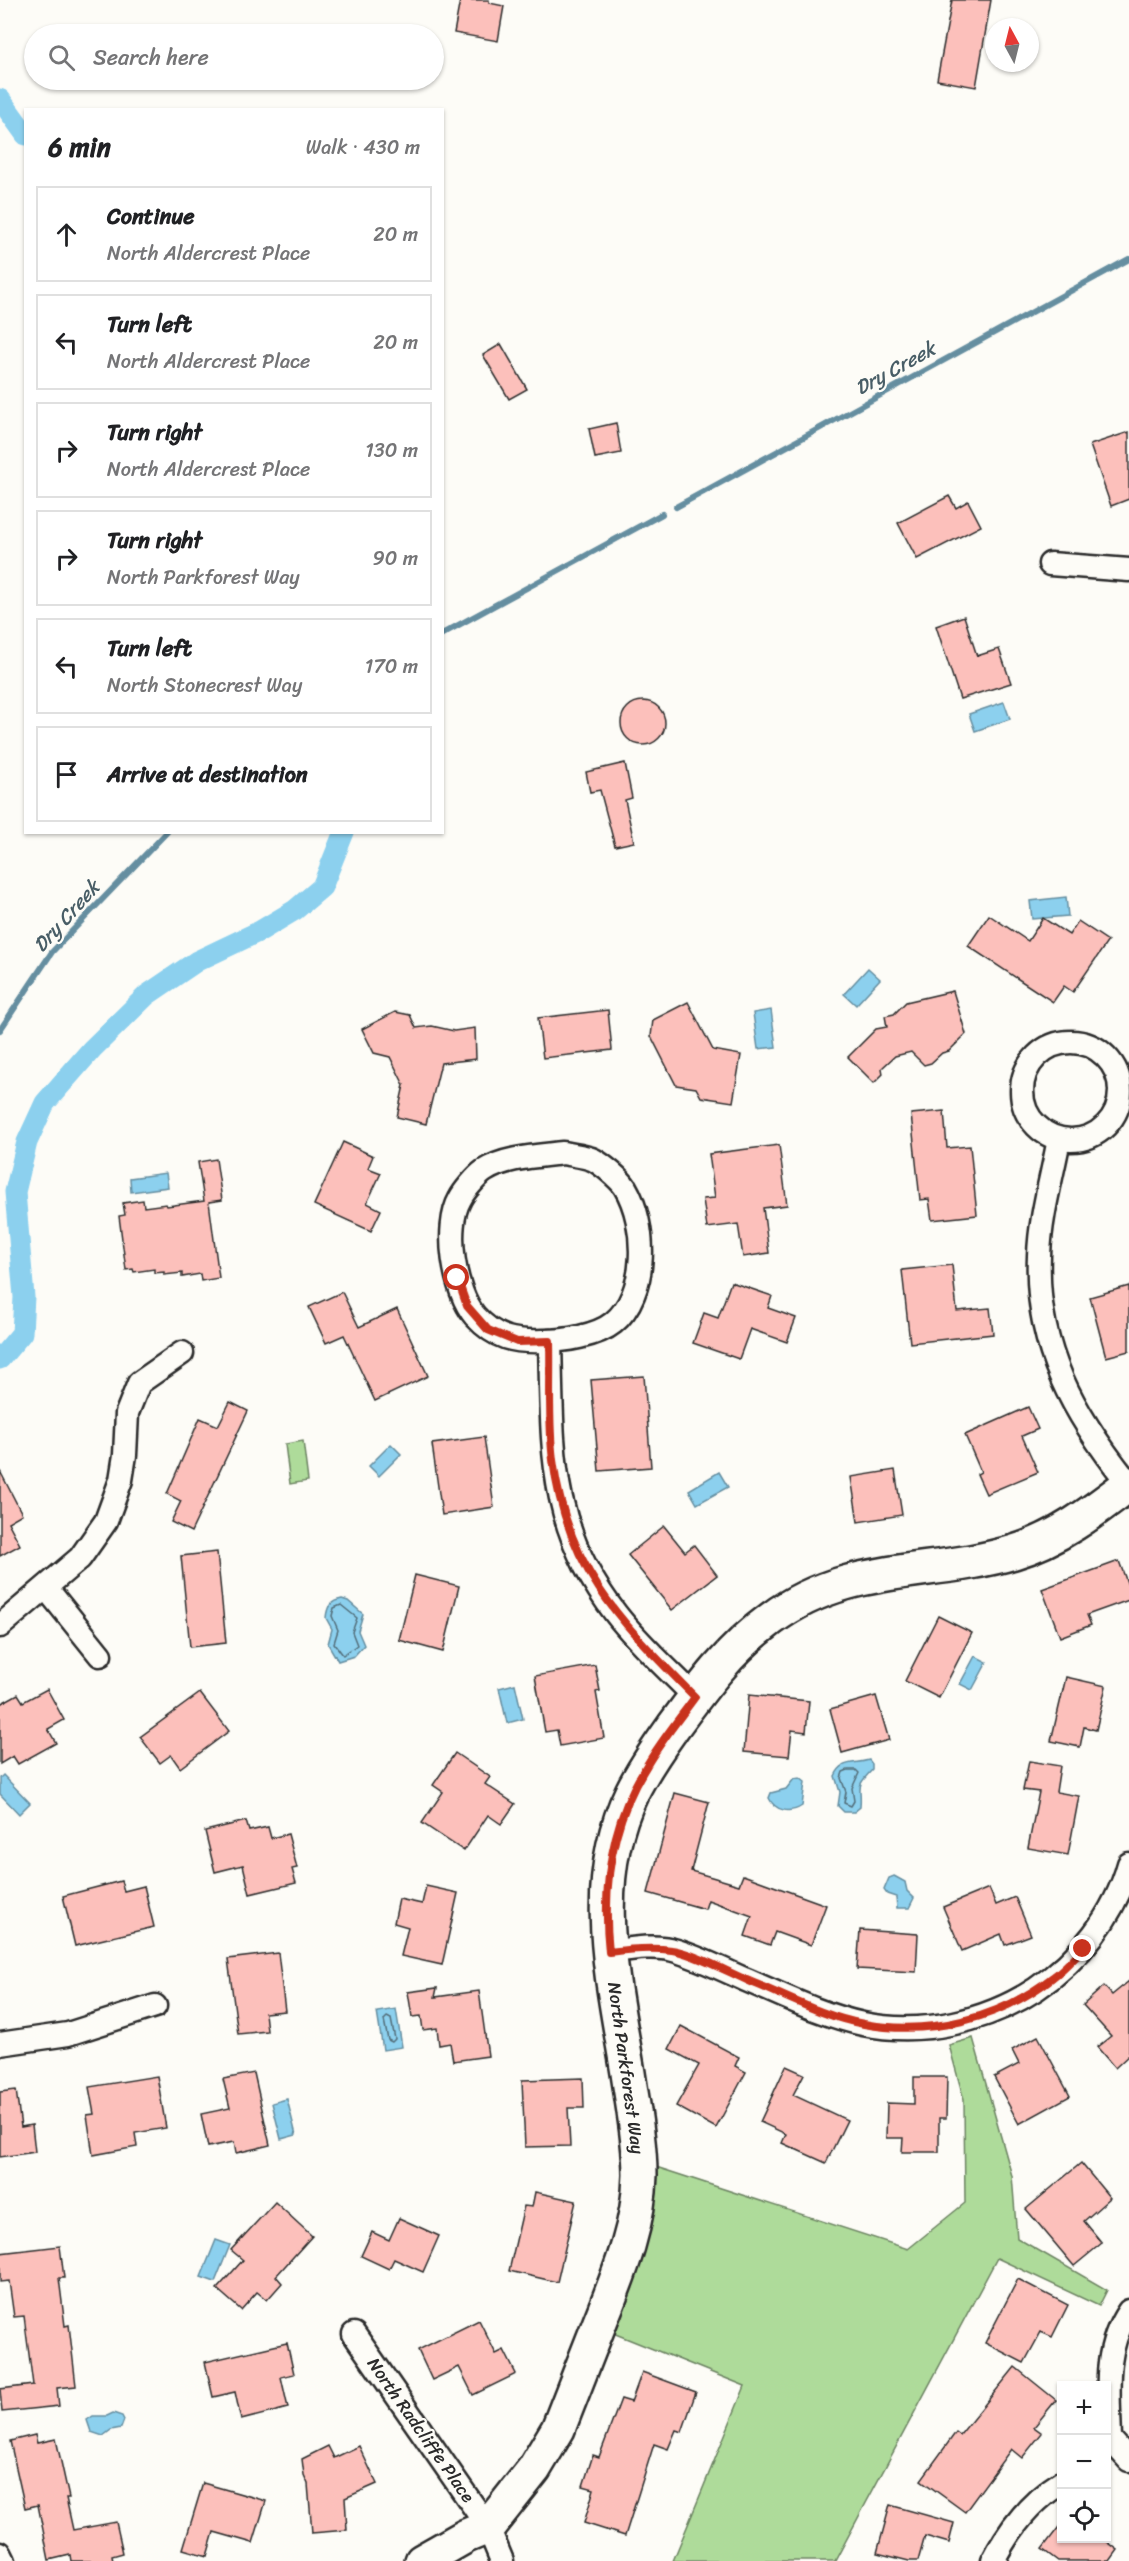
<!DOCTYPE html>
<meta charset="utf-8">
<style>
:root{--surface:#fff;--page:#f6f6f6;--text:#202124;--muted:#757577;--line:#e0e0e0}
body{margin:0;font-family:Sriracha,sans-serif;background:var(--page);color:var(--text)}
.controls{position:absolute;right:18px;bottom:18px;display:grid;overflow:hidden;border-radius:0px;box-shadow:0 2px 4px #0004}
.controls button{width:54px;height:54px;display:grid;place-items:center;padding:0;border:0;border-bottom:2px solid var(--line);background:var(--surface);color:var(--text);font:30px sans-serif}
.compass{position:absolute;left:985px;top:18px;width:54px;height:54px;border-radius:50%;background:var(--surface);box-shadow:0 2px 4px #0004;rotate:353deg}
.stop{position:absolute;width:18px;height:18px;margin:-14px;border:4px solid #c8321e;border-radius:50%;background:#fff}
.stop.end{background:#c8321e;border-color:#fff;box-shadow:0 2px 6px #0008}
.list{margin:0;padding:0;list-style:none}
h2{display:flex;justify-content:space-between;align-items:center;height:78px;margin:0;padding:0 24px;font-size:26px}
h2 small{font-size:20px;font-weight:400;color:var(--muted)}
.list li{display:grid;grid-template-columns:39px 1fr auto;gap:18px;align-items:center;box-sizing:border-box;height:96px;margin:0 12px 12px;padding:0 12px;border:2px solid var(--line);border-radius:0px}
.list b{display:block;font-size:22px;white-space:nowrap}
.list p{margin:0;font-size:20px;white-space:nowrap;color:var(--muted)}
.list em{font-size:20px;font-style:normal;color:var(--muted)}
.icon{flex:none;width:33px;height:33px;fill:none;stroke:currentColor;stroke-width:2;stroke-linecap:round;stroke-linejoin:round}
.map{position:relative;flex:none;width:1129px;height:2561px;overflow:hidden}
.search{position:absolute;background:var(--surface);box-shadow:0 2px 4px #0004;left:24px;top:24px;width:420px;height:66px;display:flex;align-items:center;gap:15px;box-sizing:border-box;padding:0 21px;border-radius:33px;color:var(--muted);font-size:22px}
.panel{position:absolute;background:var(--surface);box-shadow:0 2px 4px #0004;left:24px;top:108px;width:420px;height:726px;border-radius:0px}
.map>svg:first-child{display:block}
.green{fill:#aedb9a;stroke:#6c8362;stroke-width:1.5}
.water{fill:#8cd0ee;stroke:#658ea0;stroke-width:1.5}
.lines{fill:none;stroke-linecap:round;stroke-linejoin:round}
.shore{stroke:#526d79;stroke-width:1.5}
.stream{stroke:#658ea0;stroke-width:6}
.canal{stroke:#8cd0ee;stroke-width:21}
.building{fill:#fcc0bb;stroke:#2b2b2b;stroke-width:1.5}
.street-casing{stroke:#2b2b2b;stroke-width:27}
.secondary-casing{stroke:#2b2b2b;stroke-width:38}
.street{stroke:#fdfcf7;stroke-width:22}
.secondary{stroke:#fdfcf7;stroke-width:33}
.route{stroke:#c8321e;stroke-width:8}
.labels{text-anchor:middle;stroke-width:4.5;stroke-linejoin:round;paint-order:stroke}
.street-label{font-size:18px;fill:#2b2b2b;stroke:#fdfcf7}
.water-label{font-size:20px;font-style:italic;fill:#485d66;stroke:#fdfcf7}
</style>
<div class="map">
<svg width="1129" height="2561" viewBox="0 0 1129 2561">
<rect width="100%" height="100%" fill="#fdfcf7"/>
<filter id="ink" filterUnits="userSpaceOnUse"><feTurbulence type="fractalNoise" baseFrequency=".0167" numOctaves="2"/><feDisplacementMap in="SourceGraphic" scale="12" xChannelSelector="R" yChannelSelector="G"/><feConvolveMatrix kernelMatrix="1 2 1 2 8 2 1 2 1" color-interpolation-filters="sRGB"/></filter>
<g filter="url(#ink)">
<g class="green">
<polygon points="303,1441 308,1481 290,1484 285,1444"/>
<polygon points="973,2038 1012,2176 1017,2238 1107,2290 1099,2306 997,2258 835,2561 673,2561 745,2386 613,2333 653,2166 908,2249 965,2203 964,2100 949,2045"/>
</g>
<g class="water">
<polygon points="1004,702 1010,719 975,731 969,714"/>
<polygon points="1066,897 1068,916 1032,919 1030,901"/>
<polygon points="868,968 880,979 856,1005 844,994"/>
<polygon points="771,1010 776,1047 758,1049 753,1013"/>
<polygon points="166,1173 168,1187 131,1192 130,1178"/>
<polygon points="391,1444 401,1454 379,1476 369,1466"/>
<polygon points="719,1472 728,1487 697,1504 689,1490"/>
<path d="M342,1599l6,2 15,13 -5,17 6,14 -10,11 -16,5 -10,-17 4,-15 -6,-11c1,-12 5,-17 16,-19z"/>
<polygon points="975,1656 987,1662 972,1690 960,1684"/>
<polygon points="515,1684 523,1719 507,1723 499,1688"/>
<path d="M869,1760l3,4v6c-18,19 -10,14 -12,37l-6,5h-10l-6,-6 2,-14 -5,-16c8,-17 18,-11 34,-16z"/>
<polygon points="3,1775 30,1803 19,1814 0,1794 0,1778"/>
<path d="M800,1778l5,4 -3,24c-12,8 -27,5 -33,-8l2,-5 15,-4 8,-10z"/>
<polygon points="894,1876 905,1882 907,1891 914,1898 909,1908 897,1908 896,1897 887,1894 884,1890 889,1878"/>
<polygon points="396,2009 402,2047 383,2050 377,2012"/>
<polygon points="287,2099 296,2135 281,2139 272,2103"/>
<polygon points="216,2240 230,2245 215,2282 201,2277"/>
<polygon points="113,2413 122,2416 124,2420 121,2428 111,2430 103,2436 91,2432 87,2420 93,2416 107,2416"/>
</g>
<g class="lines">
<g class="shore">
<polygon points="341,1605 357,1618 352,1632 357,1645 343,1655 334,1643 338,1630 332,1616 334,1608"/>
<polygon points="848,1770 856,1770 859,1773 852,1788 854,1801 851,1806 844,1803 846,1792 841,1778 843,1772"/>
<polygon points="387,2017 391,2019 395,2039 392,2042 388,2040 384,2020"/>
</g>
<g class="stream">
<polyline points="676,507 1129,259"/>
<polyline points="442,634 662,514"/>
<polyline points="0,1030 52,952 167,832"/>
</g>
<g class="canal">
<polyline points="0,99 26,135"/>
<polyline points="0,1359 22,1333 24,1297 15,1192 27,1142 45,1103 92,1049 147,995 197,961 260,931 295,910 322,887 344,832"/>
</g>
</g>
<g class="building">
<polygon points="460,0 489,0 489,3 504,6 498,41 454,33"/>
<polygon points="952,0 991,0 976,87 937,80"/>
<polygon points="501,344 527,389 509,399 483,355"/>
<polygon points="616,423 621,453 595,458 589,429"/>
<polygon points="1129,432 1129,499 1111,506 1090,445"/>
<polygon points="949,496 956,508 968,501 981,526 917,559 898,523"/>
<polygon points="964,616 977,656 999,649 1011,683 960,699 936,626"/>
<circle cx="643" cy="723" r="22"/>
<polygon points="625,763 632,798 625,800 634,842 615,846 600,790 590,792 586,772"/>
<polygon points="989,915 1028,941 1043,918 1069,935 1078,921 1108,941 1073,992 1064,986 1053,1002 968,946"/>
<polygon points="953,991 966,1034 949,1051 942,1053 931,1063 924,1065 911,1052 895,1056 882,1068 883,1074 874,1083 848,1057 876,1029 887,1027 885,1016 894,1014 906,1002"/>
<polygon points="688,1002 713,1050 741,1055 733,1102 701,1097 696,1088 676,1085 651,1036 653,1020"/>
<polygon points="608,1010 612,1050 543,1058 538,1018"/>
<polygon points="395,1012 410,1015 416,1028 432,1026 454,1031 475,1028 476,1059 441,1063 426,1124 397,1117 404,1085 390,1057 374,1053 362,1029"/>
<polygon points="944,1111 947,1148 970,1146 977,1215 932,1220 929,1199 920,1200 911,1114"/>
<polygon points="343,1142 373,1156 368,1168 381,1173 367,1203 381,1210 371,1231 314,1205"/>
<polygon points="779,1145 787,1205 763,1208 769,1253 743,1257 738,1224 707,1228 703,1199 715,1198 709,1154"/>
<polygon points="216,1159 222,1200 209,1202 219,1278 201,1281 200,1274 182,1277 182,1273 164,1275 164,1272 154,1273 154,1269 134,1272 133,1269 126,1270 119,1216 125,1215 123,1203 143,1200 144,1207 166,1204 167,1206 204,1201 198,1162"/>
<polygon points="952,1265 957,1311 990,1308 993,1334 910,1343 902,1270"/>
<polygon points="731,1282 772,1296 768,1308 796,1318 787,1342 750,1329 739,1359 693,1343 704,1313 718,1318"/>
<polygon points="1129,1286 1129,1351 1106,1357 1090,1297"/>
<polygon points="342,1292 359,1327 397,1309 428,1376 375,1401 344,1335 326,1343 309,1307"/>
<polygon points="644,1376 651,1467 599,1471 591,1380"/>
<polygon points="230,1402 248,1411 191,1532 171,1522 181,1501 167,1494 200,1418 218,1426"/>
<polygon points="1028,1407 1038,1429 1022,1436 1038,1472 986,1494 977,1474 981,1472 965,1435"/>
<polygon points="484,1437 494,1507 442,1515 432,1444"/>
<polygon points="895,1470 902,1515 858,1522 851,1477"/>
<polygon points="0,1471 22,1514 8,1522 20,1545 0,1556"/>
<polygon points="664,1526 685,1552 694,1545 717,1575 672,1610 628,1555"/>
<polygon points="217,1552 226,1643 190,1647 181,1556"/>
<polygon points="1119,1561 1129,1588 1129,1600 1087,1615 1091,1625 1060,1637 1042,1589"/>
<polygon points="415,1575 459,1586 443,1652 399,1640"/>
<polygon points="938,1616 972,1633 939,1698 905,1681"/>
<polygon points="595,1665 600,1691 596,1692 604,1738 560,1746 557,1730 545,1732 535,1676"/>
<polygon points="1066,1677 1106,1686 1096,1730 1084,1727 1080,1747 1051,1741"/>
<polygon points="47,1689 64,1720 48,1729 56,1743 18,1764 13,1756 0,1764 0,1704 18,1694 23,1702"/>
<polygon points="200,1693 229,1731 180,1768 171,1755 160,1763 140,1737"/>
<polygon points="749,1695 809,1701 806,1732 792,1730 789,1756 744,1752"/>
<polygon points="876,1696 889,1740 842,1753 830,1709"/>
<polygon points="455,1753 490,1777 485,1784 515,1804 501,1824 488,1815 464,1851 422,1823 443,1792 433,1785"/>
<polygon points="1029,1761 1060,1766 1056,1792 1079,1796 1068,1855 1028,1848 1039,1792 1023,1790"/>
<polygon points="675,1793 709,1802 691,1871 739,1885 743,1875 826,1905 811,1945 775,1932 770,1945 745,1936 752,1916 708,1900 705,1909 648,1893"/>
<polygon points="246,1821 249,1831 268,1827 271,1838 288,1834 297,1868 292,1869 296,1883 250,1894 243,1865 215,1872 205,1831"/>
<polygon points="121,1881 124,1891 144,1886 154,1927 75,1946 63,1896"/>
<polygon points="426,1886 458,1893 442,1965 401,1956 408,1927 394,1923 399,1899 422,1904"/>
<polygon points="989,1888 996,1905 1015,1897 1031,1935 1005,1945 1001,1934 962,1951 943,1907"/>
<polygon points="860,1930 918,1934 916,1972 857,1969"/>
<polygon points="278,1953 285,2011 265,2013 267,2031 238,2034 228,1959"/>
<polygon points="1129,1981 1129,2055 1115,2068 1097,2047 1111,2036 1083,2005 1104,1986 1112,1995"/>
<polygon points="437,1988 435,1997 479,1991 488,2056 453,2061 450,2043 439,2045 437,2028 423,2030 421,2016 412,2017 408,1992"/>
<polygon points="681,2026 739,2057 735,2066 746,2072 716,2128 676,2106 699,2065 669,2049"/>
<polygon points="1038,2036 1070,2096 1019,2124 994,2077 1019,2064 1012,2050"/>
<polygon points="786,2066 804,2074 793,2095 847,2120 826,2163 782,2143 786,2134 760,2122"/>
<polygon points="254,2073 270,2145 236,2153 234,2142 208,2147 201,2114 230,2108 223,2079"/>
<polygon points="157,2076 166,2128 135,2133 137,2147 93,2155 87,2115 94,2114 89,2087"/>
<polygon points="914,2077 947,2077 946,2118 939,2118 939,2152 902,2152 903,2138 886,2138 887,2103 914,2104"/>
<polygon points="583,2078 584,2108 568,2108 570,2146 525,2147 522,2080"/>
<polygon points="16,2090 21,2127 32,2125 35,2152 0,2157 0,2092"/>
<polygon points="1081,2163 1110,2198 1084,2221 1102,2243 1074,2266 1026,2209"/>
<polygon points="535,2192 576,2201 557,2282 509,2271 524,2206 532,2207"/>
<polygon points="275,2202 312,2236 276,2276 282,2283 267,2300 257,2292 241,2310 217,2289 243,2260 231,2250"/>
<polygon points="399,2218 439,2236 423,2272 394,2259 389,2269 361,2256 372,2232 389,2240"/>
<polygon points="60,2246 64,2278 59,2278 65,2326 69,2325 76,2386 57,2388 59,2406 2,2412 0,2389 33,2385 24,2316 14,2317 9,2281 0,2282 0,2253"/>
<polygon points="1018,2279 1068,2305 1052,2337 1041,2332 1024,2363 985,2343"/>
<polygon points="479,2320 496,2354 504,2350 516,2374 473,2395 459,2367 432,2380 418,2350"/>
<polygon points="287,2343 294,2374 281,2377 288,2408 241,2420 235,2392 213,2397 205,2362"/>
<polygon points="1015,2367 1056,2400 1034,2427 1042,2433 1022,2458 1011,2449 965,2512 921,2480 956,2432 960,2435"/>
<polygon points="642,2372 696,2392 682,2432 676,2430 668,2449 654,2444 625,2536 584,2523 594,2489 583,2486 593,2455 599,2457 621,2399 631,2402"/>
<polygon points="35,2435 37,2443 56,2439 69,2498 66,2498 73,2530 116,2522 123,2553 112,2556 113,2561 71,2561 70,2555 49,2560 38,2505 25,2508 10,2441"/>
<polygon points="328,2446 334,2458 359,2446 377,2484 345,2498 347,2530 312,2533 308,2484 304,2475 302,2459"/>
<polygon points="203,2483 266,2501 253,2543 214,2532 207,2556 183,2549"/>
<polygon points="890,2505 954,2523 949,2543 925,2536 918,2561 909,2561 877,2553"/>
<polygon points="1062,2523 1062,2538 1102,2538 1118,2550 1110,2561 1058,2561 1042,2549"/>
</g>
<g class="lines">
<g class="street-casing">
<g id="street">
<polyline points="1050,564 1129,570"/>
<circle cx="1071" cy="1091" r="49"/>
<path d="M1059,1139c-7,38 -19,78 -20,117 -4,92 35,159 90,228"/>
<path d="M563,1153c10,2 23,3 31,7 9,5 26,19 31,27 22,37 24,107 -12,136 -16,13 -49,18 -69,18 -31,1 -48,-2 -69,-25 -21,-24 -31,-89 -15,-117 4,-8 17,-23 24,-28 21,-14 55,-15 79,-18z"/>
<path d="M550,1341c3,107 -3,184 66,273 23,30 53,56 79,83"/>
<polyline points="47,1589 100,1655"/>
<polyline points="0,1626 80,1558 106,1521 121,1480 125,1455 127,1413 139,1383 182,1353"/>
<path d="M609,1952c21,-3 47,-8 68,-1 22,7 45,18 67,28 38,16 77,36 119,45 59,12 123,-2 173,-35 43,-29 79,-74 93,-125"/>
<polyline points="0,2044 68,2034 155,2006"/>
<polyline points="354,2334 488,2527 502,2561"/>
<path d="M1110,2439c-1,-45 -8,-89 19,-128"/>
<polyline points="1110,2439 1129,2460"/>
<polyline points="0,2553 4,2561"/>
<path d="M993,2561c16,-32 38,-60 69,-79"/>
</g>
</g>
<g class="secondary-casing">
<path id="secondary" d="M422,2561l44,-25 22,-9 46,-58 24,-40c14,-36 28,-71 42,-107 19,-48 39,-95 40,-147 0,-34 -7,-68 -12,-102 -15,-93 -40,-191 4,-281 12,-24 26,-44 41,-65 30,-41 57,-78 98,-108 76,-57 159,-42 243,-67 44,-13 80,-41 115,-68"/>
</g>
<use href="#street" class="street"/>
<use href="#secondary" class="secondary"/>
</g>
</g>
<g class="lines" filter="url(#ink)">
<path class="route" d="M457,1278l10,28 21,24 29,12 33,-1c1,39 -2,80 3,119 14,111 68,162 142,237 -16,22 -34,44 -48,68 -36,57 -45,121 -38,187 21,-3 42,-5 63,-2 19,2 58,23 77,31 37,15 75,36 115,43 66,12 136,-5 189,-47 11,-8 20,-19 30,-28"/>
</g>
<g class="labels">
<g class="street-label">
<text transform="translate(626 2068) rotate(82)" y="6">North Parkforest Way</text>
<text transform="translate(421 2430) rotate(55)" y="6">North Radcliffe Place</text>
</g>
<g class="water-label">
<text transform="translate(895 368) rotate(-29)" y="7">Dry Creek</text>
<text transform="translate(66 916) rotate(-48)" y="7">Dry Creek</text>
</g>
</g>
</svg>
<div class="controls">
<button>+</button>
<button>−</button>
<button><svg class="icon" aria-label="locate" viewBox="0 0 24 24"><circle cx="12" cy="12" r="6"/><path d="M12 2v4M12 18v4M2 12h4M18 12h4"/></svg></button>
</div>
<svg class="compass" viewBox="-18 -18 36 36"><path d="M0-13l5 13h-10z" fill="#e53935"/><path d="M0 13l5-13h-10z" fill="#757577"/></svg>
<div class="stop" style="left:457px;top:1278px"></div>
<div class="stop end" style="left:1083px;top:1949px"></div>
<div class="search"><svg class="icon" aria-label="search" viewBox="0 0 24 24"><circle cx="10" cy="10" r="6"/><path d="M15 15l6 6"/></svg>Search here</div>
<section class="panel">
<h2>6 min<small>Walk · 430 m</small></h2>
<ul class="list">
<li><svg class="icon" aria-label="ahead" viewBox="0 0 24 24"><path d="M12 20V5M6 11l6-6 6 6"/></svg><div><b>Continue</b><p>North Aldercrest Place</p></div><em>20 m</em></li>
<li><svg class="icon" aria-label="left" viewBox="0 0 24 24"><path d="M17 20v-9H6M10 6l-5 5 5 5"/></svg><div><b>Turn left</b><p>North Aldercrest Place</p></div><em>20 m</em></li>
<li><svg class="icon" aria-label="right" viewBox="0 0 24 24"><path d="M7 20v-9h11M14 6l5 5-5 5"/></svg><div><b>Turn right</b><p>North Aldercrest Place</p></div><em>130 m</em></li>
<li><svg class="icon" aria-label="right" viewBox="0 0 24 24"><path d="M7 20v-9h11M14 6l5 5-5 5"/></svg><div><b>Turn right</b><p>North Parkforest Way</p></div><em>90 m</em></li>
<li><svg class="icon" aria-label="left" viewBox="0 0 24 24"><path d="M17 20v-9H6M10 6l-5 5 5 5"/></svg><div><b>Turn left</b><p>North Stonecrest Way</p></div><em>170 m</em></li>
<li><svg class="icon" aria-label="arrive" viewBox="0 0 24 24"><path d="M6 21V4h12l-3 4 3 4H6"/></svg><div><b>Arrive at destination</b></div></li>
</ul>
</section>
</div>
